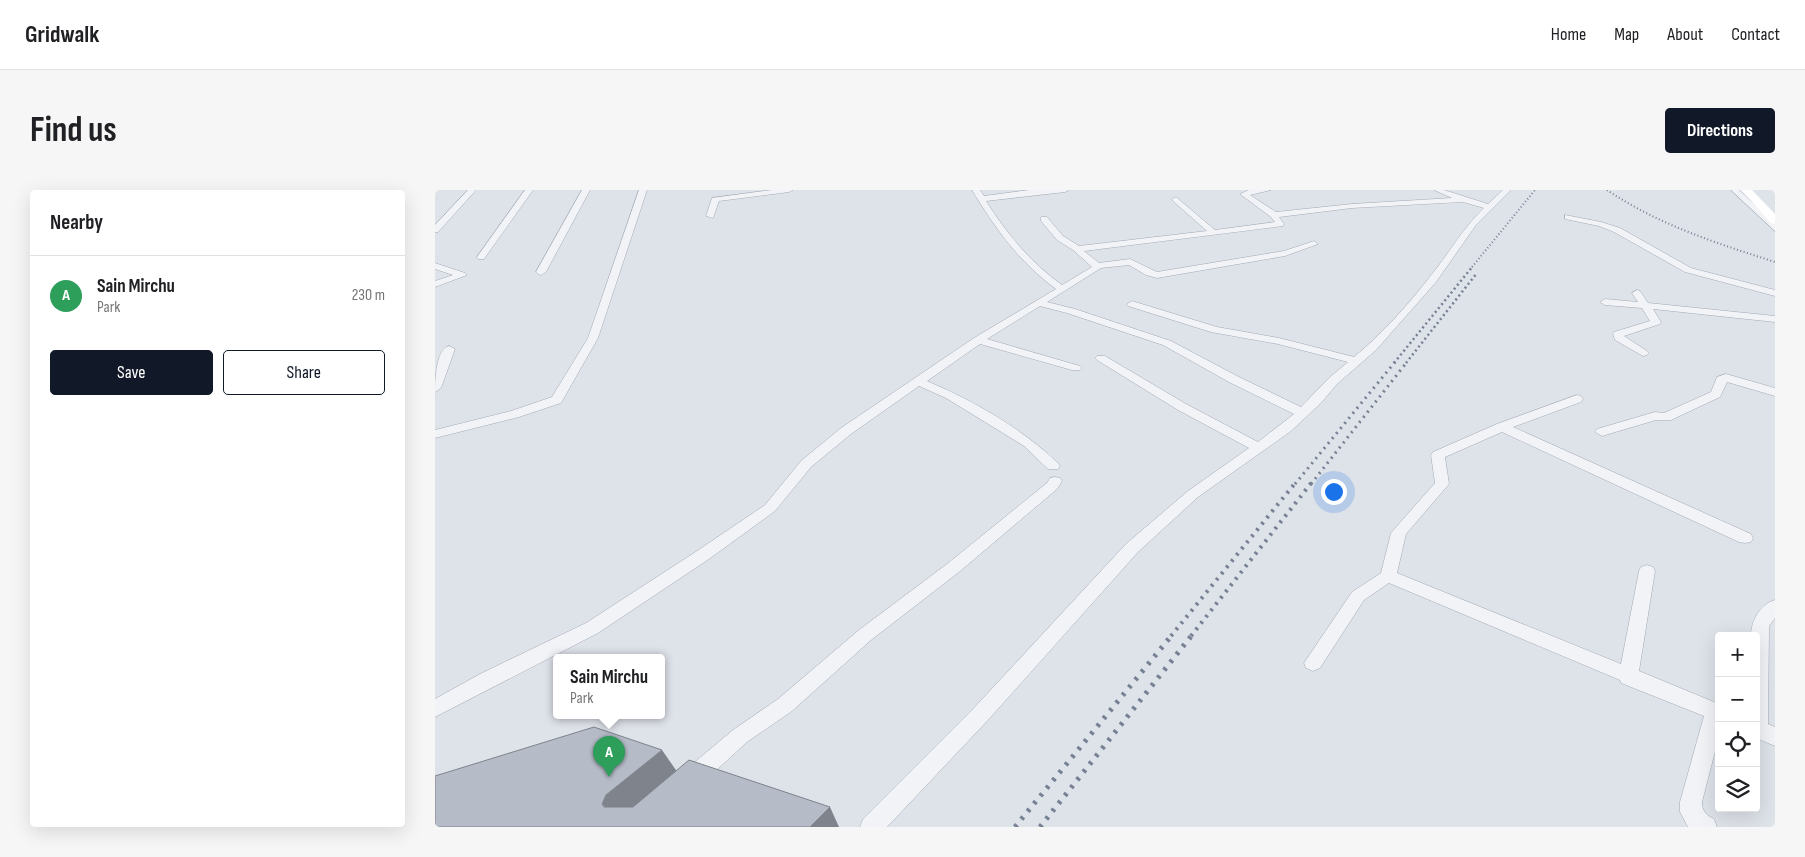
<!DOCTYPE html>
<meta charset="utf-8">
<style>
:root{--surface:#fff;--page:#f6f6f6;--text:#202124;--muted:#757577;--line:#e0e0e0;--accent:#111827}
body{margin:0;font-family:"Sofia Sans Condensed",sans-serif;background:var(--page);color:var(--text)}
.controls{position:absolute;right:15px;bottom:15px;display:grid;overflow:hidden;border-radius:5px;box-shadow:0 5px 20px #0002}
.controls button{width:45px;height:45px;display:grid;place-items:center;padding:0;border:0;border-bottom:1px solid var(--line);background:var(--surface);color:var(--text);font:25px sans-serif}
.you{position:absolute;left:898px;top:301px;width:18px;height:18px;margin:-12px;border:4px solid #fff;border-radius:50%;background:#1a73e8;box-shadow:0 0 0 8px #1a73e833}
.badge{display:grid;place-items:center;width:32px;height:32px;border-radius:50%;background:var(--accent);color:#fff;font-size:16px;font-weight:700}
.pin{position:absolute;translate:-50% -41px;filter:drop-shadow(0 1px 2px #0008)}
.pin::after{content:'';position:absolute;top:26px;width:18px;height:15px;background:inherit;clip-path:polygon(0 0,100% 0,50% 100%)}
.popup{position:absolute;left:118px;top:464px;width:112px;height:65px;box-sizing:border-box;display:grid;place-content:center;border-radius:5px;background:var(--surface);filter:drop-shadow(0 1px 4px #0005);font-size:16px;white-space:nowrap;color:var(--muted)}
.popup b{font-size:19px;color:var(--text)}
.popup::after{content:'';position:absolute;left:50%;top:100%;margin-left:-10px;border:10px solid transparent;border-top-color:var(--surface)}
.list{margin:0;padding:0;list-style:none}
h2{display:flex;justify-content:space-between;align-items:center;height:65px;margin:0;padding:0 20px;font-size:21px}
h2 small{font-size:16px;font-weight:400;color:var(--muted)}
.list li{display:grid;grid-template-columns:32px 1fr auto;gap:15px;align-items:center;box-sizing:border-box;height:80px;padding:0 20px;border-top:1px solid var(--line)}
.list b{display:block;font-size:19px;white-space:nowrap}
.list p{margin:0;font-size:16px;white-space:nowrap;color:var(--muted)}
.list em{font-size:16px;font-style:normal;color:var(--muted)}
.actions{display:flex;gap:10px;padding:15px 20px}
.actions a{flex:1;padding:11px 0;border:1px solid var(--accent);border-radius:5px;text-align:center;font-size:18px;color:var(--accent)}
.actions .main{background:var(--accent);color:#fff}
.icon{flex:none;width:28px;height:28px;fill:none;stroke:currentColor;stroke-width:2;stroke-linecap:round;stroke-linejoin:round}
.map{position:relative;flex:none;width:1340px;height:637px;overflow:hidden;border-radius:5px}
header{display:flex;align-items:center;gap:30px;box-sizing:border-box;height:70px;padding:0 25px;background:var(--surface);border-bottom:1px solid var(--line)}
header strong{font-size:24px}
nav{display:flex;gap:28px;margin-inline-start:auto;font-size:18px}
.intro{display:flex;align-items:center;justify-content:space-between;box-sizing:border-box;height:120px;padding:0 30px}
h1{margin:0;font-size:35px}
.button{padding:12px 22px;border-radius:5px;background:var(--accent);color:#fff;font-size:18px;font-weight:700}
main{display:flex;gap:30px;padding:0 30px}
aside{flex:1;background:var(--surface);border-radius:5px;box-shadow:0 5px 20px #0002}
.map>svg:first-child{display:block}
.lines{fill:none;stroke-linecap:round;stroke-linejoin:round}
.minor-casing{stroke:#a3a9b4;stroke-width:1}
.minor{fill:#f1f3f7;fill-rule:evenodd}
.secondary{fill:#fff;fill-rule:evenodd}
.rail-far4{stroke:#768194;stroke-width:2;stroke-dasharray:1 2.5;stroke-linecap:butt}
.rail-far3{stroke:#768194;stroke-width:2.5;stroke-dasharray:2 3;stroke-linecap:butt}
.rail-far2{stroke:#768194;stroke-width:3;stroke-dasharray:2 4.5;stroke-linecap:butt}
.rail-far1{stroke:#768194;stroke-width:4;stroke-dasharray:2.5 5.5;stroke-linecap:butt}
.rail{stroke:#768194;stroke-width:5;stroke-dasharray:3 7;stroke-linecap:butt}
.shaded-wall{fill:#7f838b}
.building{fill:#b5bbc7;stroke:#7f838b}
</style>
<header>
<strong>Gridwalk</strong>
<nav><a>Home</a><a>Map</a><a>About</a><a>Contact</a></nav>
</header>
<div class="intro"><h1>Find us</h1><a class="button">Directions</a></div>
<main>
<aside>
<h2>Nearby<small></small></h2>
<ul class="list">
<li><span class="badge" style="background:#2e9e5b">A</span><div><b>Sain Mirchu</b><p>Park</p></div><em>230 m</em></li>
</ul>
<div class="actions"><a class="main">Save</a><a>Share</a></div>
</aside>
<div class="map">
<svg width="1340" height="637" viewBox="0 0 1340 637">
<rect width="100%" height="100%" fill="#dee2e9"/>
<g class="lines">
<g class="minor-casing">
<g id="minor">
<polygon points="33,0 41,0 3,42 0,42 0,35"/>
<polygon points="90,0 98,0 49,69 43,69 42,67"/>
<polygon points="147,0 155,0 111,82 106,85 103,84 101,82"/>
<polygon points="204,0 212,0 163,148 126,213 84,227 0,248 0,240 76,221 117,207 153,148"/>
<polygon points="337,0 358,0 354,2 284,11 278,28 271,26 277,8"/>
<path d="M537,0h8l4,6 45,-6h40l-4,2 -79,9c21,33 44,61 76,84l30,-18 -19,-17 -16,-10 -16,-19v-4h6l16,19 16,10 128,-15 -34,-30 -1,-2 4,-2 39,33 60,-8 -4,-5 -31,-23 9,-4h22l-21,5 26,17 76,-8 100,-6 -18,-8h10l44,14 15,-14h8l-35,35 -40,57 -60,68 -39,34 -16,19 -30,28 -93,66 -60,55 -150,168 -101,107h-27l3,-8 111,-111 152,-164 62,-53 61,-43 -71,-38 -81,-50 -2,-2 2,-2h8l81,48 72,38 36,-28 -65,-32 -66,-37 -96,-32 -27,-7 -53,33 93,27 2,2 -2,2h-8l-92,-26 -53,37c47,20 94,47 131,82l2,3 -2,3h-10l-24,-23 -78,-48 -27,-12 -68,48 -40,33 -36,44 -66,48 -111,74 -163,84v-18l45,-25 106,-51 111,-72 68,-46 36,-44 40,-33 133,-90 82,-49c-37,-27 -61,-61 -84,-99zM1028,12l21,6c-22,21 -36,47 -55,70 -22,28 -47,56 -75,79l-75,-19 -62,-11 -85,-26 -5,3 1,2 83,26 67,12 70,18 -19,16 -28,29 -64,-31 -66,-35 -96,-32 -28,-7 54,-34 28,-3 17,10 11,3 128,-22 33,-12 -4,-3 -30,10 -127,21 -27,-13 -31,4 -15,-12 199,-25 1,-2 -5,-7 73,-9z"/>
<polygon points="1296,0 1304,0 1340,34 1340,41"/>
<polygon points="1130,25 1166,32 1185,38 1256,78 1340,100 1340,106 1250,82 1179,42 1164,36 1130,29"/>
<polygon points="0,73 30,83 32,85 0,97 0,91 18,85 0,79"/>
<polygon points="1202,100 1205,101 1213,113 1340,126 1340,132 1218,119 1226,132 1225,134 1189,146 1212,161 1214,163 1212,165 1208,166 1180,150 1178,144 1179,142 1215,131 1207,118 1170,115 1165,112 1170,109 1203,112 1197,103"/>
<path d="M14,156l6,3 -14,39 -6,4c0,-12 1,-43 14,-46z"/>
<polygon points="1291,184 1340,198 1340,206 1292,192 1285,207 1236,230 1221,230 1167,246 1160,242 1162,239 1220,222 1229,223 1276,202 1282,187"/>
<path d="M1142,205l4,1 2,3 -2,3 -68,25 238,107 2,4 -2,4 -6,1 -6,-1 -237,-110 -57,25 4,27 -43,50 -9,39 224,91 18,-93 2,-4 6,-2 6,2 2,4 -16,100 80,33v32l-17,66c0,9 4,13 12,17l3,8h-29l-8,-15v-10l24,-86 -83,-33 -1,-3 -231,-97 -25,17 -44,68 -7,3 -7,-3 -2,-5 48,-71 29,-19 10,-40 44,-50 -4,-28 2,-3 64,-28z"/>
<polygon points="620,287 625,288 627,291 622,299 524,382 436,450 357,521 312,552 264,596 256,599 248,596 245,589 248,582 298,540 343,509 424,440 512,374 612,293 615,288"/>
<path d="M1340,410v18l-6,8 -1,98 7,3v19l-19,-8v-102h-5c0,-15 9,-32 24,-36z"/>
</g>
</g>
<use href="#minor" class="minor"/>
<polygon class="secondary" points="1306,0 1317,0 1340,24 1340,34 1336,33"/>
<g class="rail-far4">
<path d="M1172,0c52,35 109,53 168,72"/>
<polyline points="1037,77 1100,0"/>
</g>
<g class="rail-far3">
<polyline points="959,173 1038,76"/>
<polyline points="971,173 1042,83"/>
</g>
<g class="rail-far2">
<polyline points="860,294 960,172"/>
<polyline points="876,294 972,172"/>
</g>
<g class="rail-far1">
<polyline points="736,446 861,292"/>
<polyline points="756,446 877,292"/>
</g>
<g class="rail">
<polyline points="580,637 737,445"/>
<polyline points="605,637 757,445"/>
</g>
</g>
<g class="shaded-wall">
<polygon points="227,560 243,583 186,636 167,614 171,605"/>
<polygon points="395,617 404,637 375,637"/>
</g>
<polygon class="building" points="159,537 227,560 171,605 167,614 169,617 198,617 254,570 395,617 375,637 0,637 0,586"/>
</svg>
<div class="controls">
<button>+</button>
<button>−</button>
<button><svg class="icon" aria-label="locate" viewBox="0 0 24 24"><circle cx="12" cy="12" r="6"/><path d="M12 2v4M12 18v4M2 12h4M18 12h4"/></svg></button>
<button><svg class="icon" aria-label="layers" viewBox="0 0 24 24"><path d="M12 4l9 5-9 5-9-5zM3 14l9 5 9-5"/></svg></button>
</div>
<div class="you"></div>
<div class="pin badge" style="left:174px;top:587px;background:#2e9e5b">A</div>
<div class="popup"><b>Sain Mirchu</b>Park</div>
</div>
</main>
